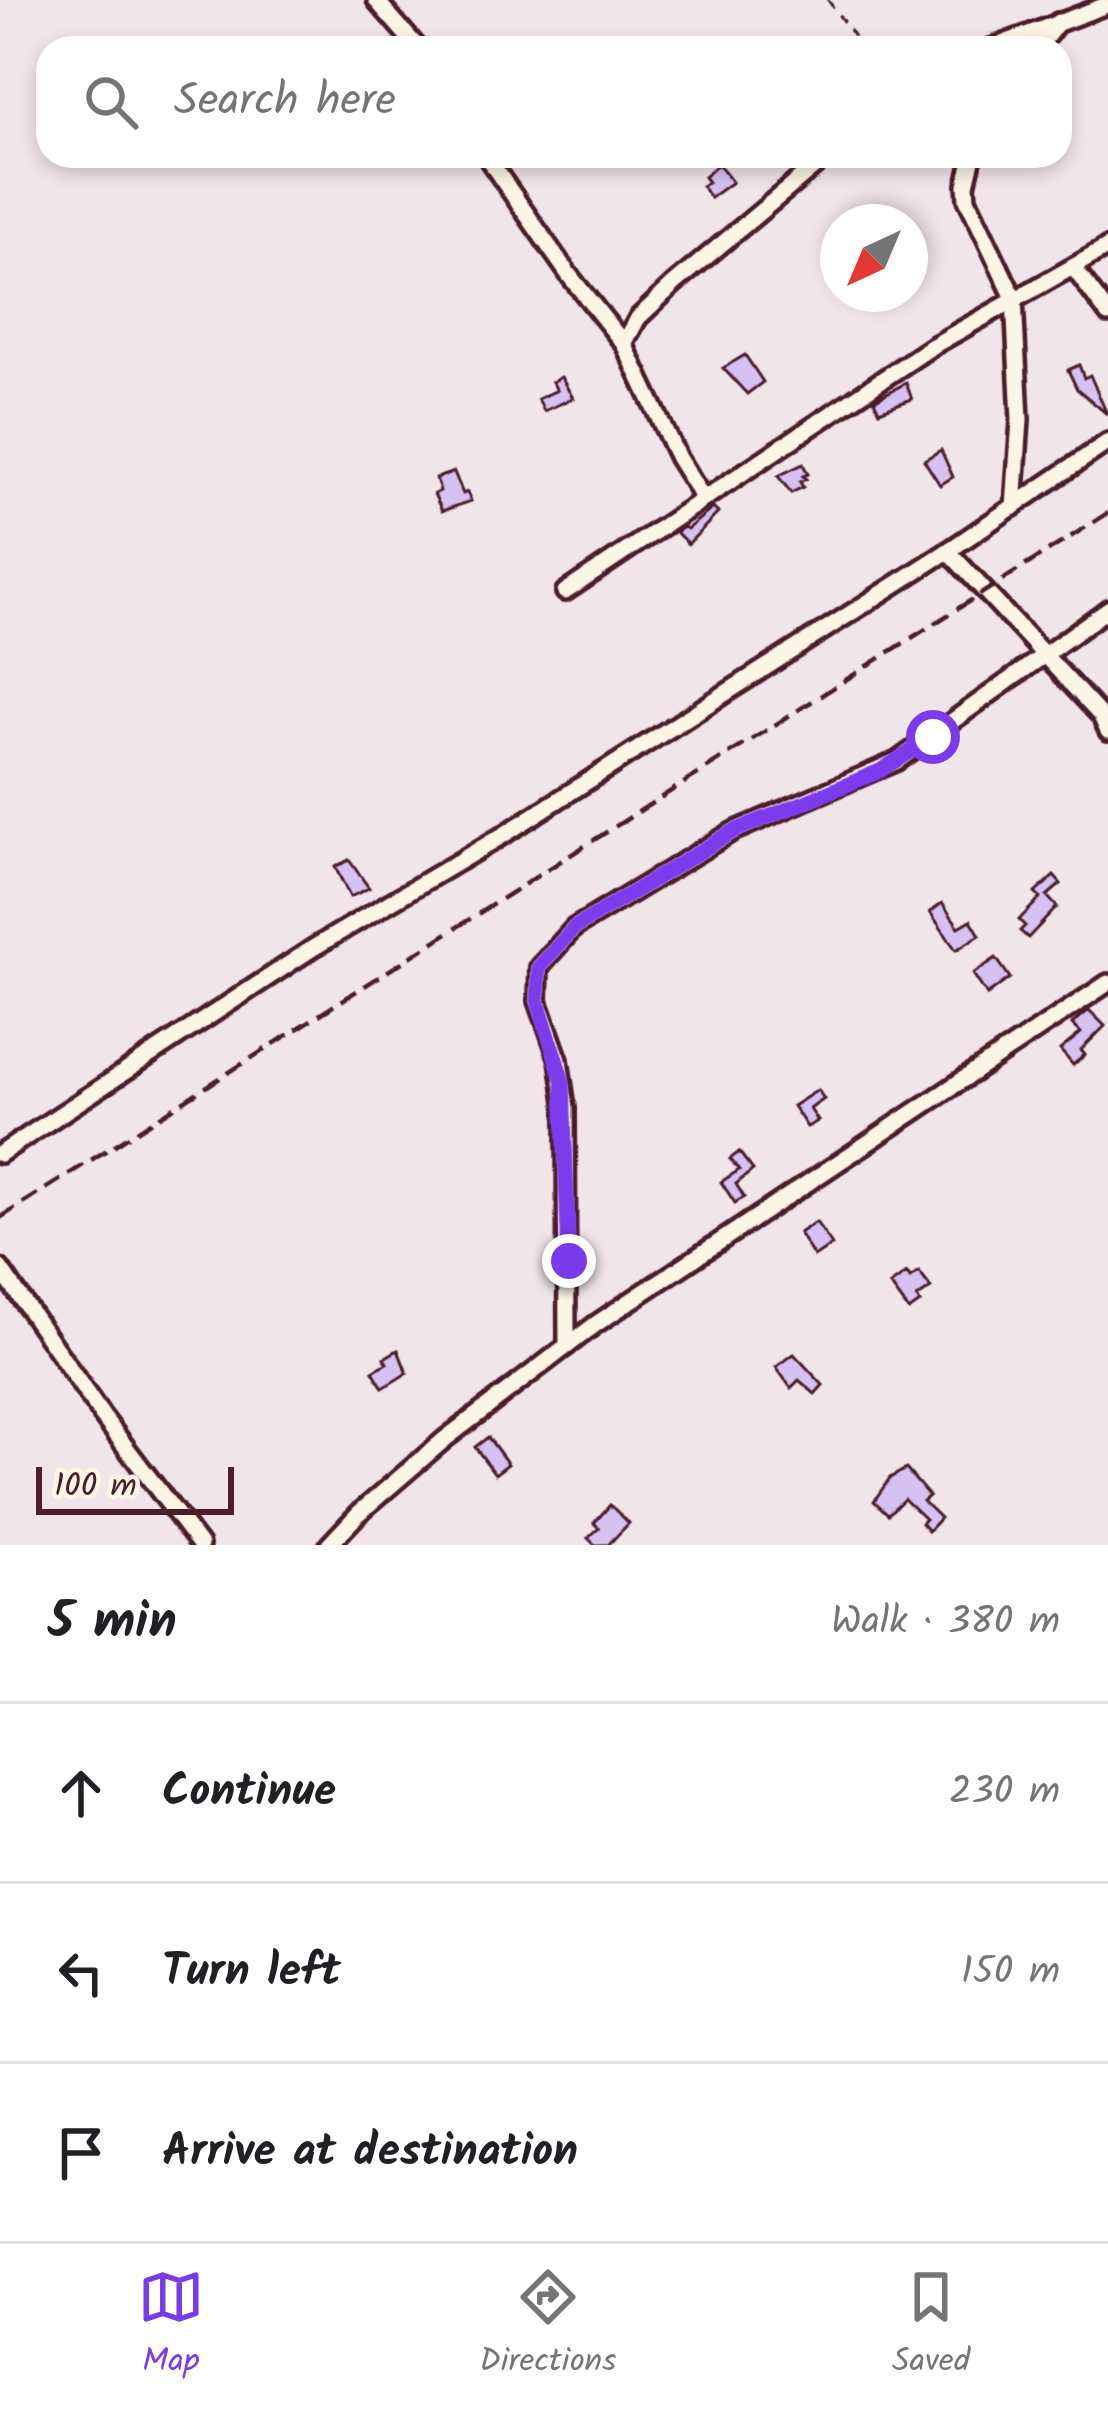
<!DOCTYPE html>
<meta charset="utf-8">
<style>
:root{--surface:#fff;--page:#f2f2f2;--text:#202124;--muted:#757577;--line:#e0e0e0;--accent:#7c3aed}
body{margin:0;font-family:Kalam,sans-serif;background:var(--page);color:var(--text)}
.compass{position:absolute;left:820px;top:204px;width:108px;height:108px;border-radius:50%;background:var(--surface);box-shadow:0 6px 18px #0003;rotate:224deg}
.scale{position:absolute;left:36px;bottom:30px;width:198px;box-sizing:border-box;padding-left:12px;border:6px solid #4a1f2b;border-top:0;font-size:33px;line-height:42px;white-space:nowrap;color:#4a1f2b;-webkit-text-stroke:9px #fcf5e5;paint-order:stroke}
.stop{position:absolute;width:36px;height:36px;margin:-27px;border:9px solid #7c3aed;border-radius:50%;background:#fff}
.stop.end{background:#7c3aed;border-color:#fff;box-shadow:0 3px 12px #0008}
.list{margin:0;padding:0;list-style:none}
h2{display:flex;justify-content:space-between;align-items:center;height:156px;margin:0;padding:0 48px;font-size:51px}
h2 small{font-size:39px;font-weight:400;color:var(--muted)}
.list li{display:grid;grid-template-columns:78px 1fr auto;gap:36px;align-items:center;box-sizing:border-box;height:180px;padding:0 48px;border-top:3px solid var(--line)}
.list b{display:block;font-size:45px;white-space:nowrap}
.list em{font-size:39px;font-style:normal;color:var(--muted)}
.icon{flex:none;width:66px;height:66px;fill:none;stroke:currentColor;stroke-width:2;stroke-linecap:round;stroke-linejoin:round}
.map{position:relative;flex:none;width:1108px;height:1545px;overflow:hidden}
.search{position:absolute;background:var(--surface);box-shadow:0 6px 18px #0003;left:36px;right:36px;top:36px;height:132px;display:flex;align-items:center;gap:30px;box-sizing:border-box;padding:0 42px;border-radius:36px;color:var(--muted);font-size:45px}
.sheet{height:696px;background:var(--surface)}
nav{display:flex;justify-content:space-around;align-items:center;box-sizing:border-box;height:168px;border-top:3px solid var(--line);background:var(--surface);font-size:33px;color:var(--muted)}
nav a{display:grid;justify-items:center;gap:6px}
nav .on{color:var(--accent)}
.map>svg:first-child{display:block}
.building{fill:#d6c1f2;stroke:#4a1f2b;stroke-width:3}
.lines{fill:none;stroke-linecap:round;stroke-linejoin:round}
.minor-casing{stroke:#4a1f2b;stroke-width:24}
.path{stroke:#4a1f2b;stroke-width:3;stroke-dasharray:9 9;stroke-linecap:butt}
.minor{stroke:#fcf5e5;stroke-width:15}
.rail{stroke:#4a1f2b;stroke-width:4.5;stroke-dasharray:18 9;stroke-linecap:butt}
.route{stroke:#7c3aed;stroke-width:15}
</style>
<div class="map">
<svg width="1108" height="1545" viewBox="0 0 1108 1545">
<rect width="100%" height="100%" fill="#f1e5e9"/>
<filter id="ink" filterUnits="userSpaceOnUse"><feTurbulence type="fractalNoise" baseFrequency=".00833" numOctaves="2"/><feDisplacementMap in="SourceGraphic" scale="24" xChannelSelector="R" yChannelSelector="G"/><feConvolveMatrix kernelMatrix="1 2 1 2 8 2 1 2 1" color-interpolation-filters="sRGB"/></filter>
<g filter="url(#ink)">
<g class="building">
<polygon points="718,164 732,182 710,198 702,186 708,182 704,177"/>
<polygon points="745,355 763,382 747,394 723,368"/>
<polygon points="1079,365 1084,378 1090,375 1107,414 1077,389 1068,370"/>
<polygon points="561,377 573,398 544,411 538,399 557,390 552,382"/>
<polygon points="906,383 912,399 879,411 874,400"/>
<polygon points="941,450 953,477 940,485 924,460"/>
<polygon points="803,464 808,474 803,476 806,479 800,482 803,487 791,493 778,476"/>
<polygon points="454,472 463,494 467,492 471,501 442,511 434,494 440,491 436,478"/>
<polygon points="713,508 718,513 688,544 676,532 684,527 687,529"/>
<polygon points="349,860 369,888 350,897 335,867"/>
<polygon points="1054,876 1061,884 1047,896 1057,907 1028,938 1020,931 1025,926 1019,920 1040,898 1035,893"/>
<polygon points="942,903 959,927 971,920 980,935 956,950 930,912"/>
<polygon points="996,958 1010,978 987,995 973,974"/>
<polygon points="1089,1010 1105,1026 1081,1050 1085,1055 1073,1065 1060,1050 1081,1033 1072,1024"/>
<polygon points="818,1090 824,1099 810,1109 818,1121 807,1127 793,1106"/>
<polygon points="739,1152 753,1170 736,1184 744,1197 735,1203 721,1182 739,1170 730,1159"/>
<polygon points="816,1222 832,1245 814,1257 799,1233"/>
<polygon points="919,1272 931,1288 917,1298 920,1303 909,1311 890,1285 907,1273 910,1278"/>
<polygon points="398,1350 407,1373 383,1388 373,1371 387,1363 384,1358"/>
<polygon points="794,1354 823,1385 815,1394 799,1380 791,1388 776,1367"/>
<polygon points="488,1437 508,1464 495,1474 475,1447"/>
<polygon points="906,1469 929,1496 923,1501 940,1518 928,1531 921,1523 925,1519 904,1499 888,1514 874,1501 890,1478"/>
<polygon points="610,1505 629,1523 608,1545 595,1545 588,1538 599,1528 594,1523"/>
</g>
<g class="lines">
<g class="minor-casing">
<g id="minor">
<polyline points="376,0 418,48"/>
<polyline points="991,48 1104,6"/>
<polyline points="1038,48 1058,22"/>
<polyline points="486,156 569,275 624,344 678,458 703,498"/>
<polyline points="973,156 966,185 967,199 1014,298 1020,420 1014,507"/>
<polyline points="1073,267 1108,314"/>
<polyline points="624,344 638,318 674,284 827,156"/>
<polyline points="948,551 1101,716 1108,731"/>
<polyline points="565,592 931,347 1108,247"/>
<polyline points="0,1154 313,948 505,834 948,551 1108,442"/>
<polyline points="0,1268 103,1417 200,1545"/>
<polyline points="567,1346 566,1108 559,1060 538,1001 539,967 574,928 732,832 897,761 1108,609"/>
<polyline points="329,1545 359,1513 445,1439 596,1324 1108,983"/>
</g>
</g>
<polyline class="path" points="828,0 862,48"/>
<use href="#minor" class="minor"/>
<polyline class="rail" points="0,1218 1108,513"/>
</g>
</g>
<g class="lines" filter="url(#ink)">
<polyline class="route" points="569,1261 563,1082 538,1001 539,967 574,928 732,832 880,771 933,737"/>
</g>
</svg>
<svg class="compass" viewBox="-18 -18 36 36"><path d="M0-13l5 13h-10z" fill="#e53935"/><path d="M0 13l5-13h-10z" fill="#757577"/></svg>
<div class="scale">100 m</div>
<div class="stop" style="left:933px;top:737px"></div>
<div class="stop end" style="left:569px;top:1261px"></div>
<div class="search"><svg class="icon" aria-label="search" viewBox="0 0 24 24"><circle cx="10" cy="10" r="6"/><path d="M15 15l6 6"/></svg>Search here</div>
</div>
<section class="sheet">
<h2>5 min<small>Walk · 380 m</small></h2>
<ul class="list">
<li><svg class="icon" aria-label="ahead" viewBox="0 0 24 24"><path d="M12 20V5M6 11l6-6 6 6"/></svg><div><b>Continue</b></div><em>230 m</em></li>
<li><svg class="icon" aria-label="left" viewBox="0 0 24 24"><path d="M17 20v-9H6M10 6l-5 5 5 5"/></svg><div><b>Turn left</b></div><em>150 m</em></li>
<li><svg class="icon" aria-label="arrive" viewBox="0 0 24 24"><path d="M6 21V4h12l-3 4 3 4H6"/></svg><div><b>Arrive at destination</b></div></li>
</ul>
</section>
<nav>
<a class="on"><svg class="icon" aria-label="map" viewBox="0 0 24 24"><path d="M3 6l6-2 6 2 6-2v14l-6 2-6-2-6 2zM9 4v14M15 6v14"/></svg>Map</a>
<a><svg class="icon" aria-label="directions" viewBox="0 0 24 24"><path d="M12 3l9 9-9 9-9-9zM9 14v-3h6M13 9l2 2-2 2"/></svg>Directions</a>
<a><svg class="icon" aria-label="saved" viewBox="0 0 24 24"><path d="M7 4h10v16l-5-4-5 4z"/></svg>Saved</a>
</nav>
